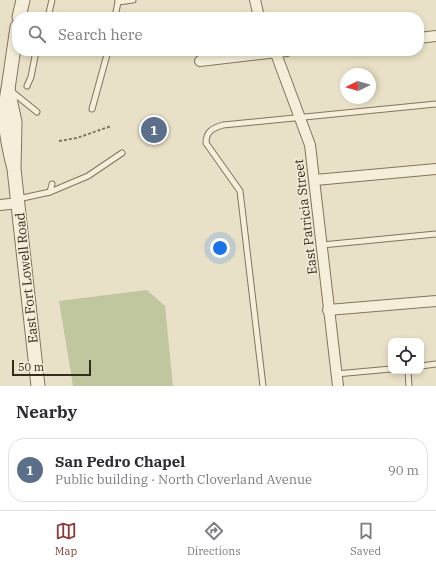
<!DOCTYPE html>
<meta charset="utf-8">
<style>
:root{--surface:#fff;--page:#f2f2f3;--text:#2b2b33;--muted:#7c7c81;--line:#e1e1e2;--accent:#8b3936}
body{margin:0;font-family:"IBM Plex Serif",serif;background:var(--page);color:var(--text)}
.controls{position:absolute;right:12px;bottom:12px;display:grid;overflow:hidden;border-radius:8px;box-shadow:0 2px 6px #0003}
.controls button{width:36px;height:36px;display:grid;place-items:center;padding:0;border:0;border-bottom:1px solid var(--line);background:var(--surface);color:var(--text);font:20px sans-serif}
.compass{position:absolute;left:340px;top:68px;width:36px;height:36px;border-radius:50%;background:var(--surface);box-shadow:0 2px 6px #0003;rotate:264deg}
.scale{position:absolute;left:12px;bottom:10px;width:79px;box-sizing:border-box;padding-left:4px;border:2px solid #352b21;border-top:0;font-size:11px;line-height:14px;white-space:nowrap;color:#352b21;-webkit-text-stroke:3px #f2ebd6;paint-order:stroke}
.you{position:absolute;left:220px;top:248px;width:14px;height:14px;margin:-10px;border:3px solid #fff;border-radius:50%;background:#1a73e8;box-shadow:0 0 0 6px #1a73e833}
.badge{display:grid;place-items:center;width:26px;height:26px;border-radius:50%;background:var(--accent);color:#fff;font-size:13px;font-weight:700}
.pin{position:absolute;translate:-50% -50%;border:2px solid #fff;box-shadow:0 1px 4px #0006}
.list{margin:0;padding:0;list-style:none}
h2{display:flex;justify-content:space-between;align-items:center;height:52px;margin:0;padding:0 16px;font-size:17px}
h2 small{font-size:13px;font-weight:400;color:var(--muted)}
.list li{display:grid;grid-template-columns:26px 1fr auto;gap:12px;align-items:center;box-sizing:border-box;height:64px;margin:0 8px 8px;padding:0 8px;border:1px solid var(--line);border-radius:16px}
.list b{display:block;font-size:15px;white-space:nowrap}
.list p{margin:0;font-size:13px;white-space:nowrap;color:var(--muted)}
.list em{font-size:13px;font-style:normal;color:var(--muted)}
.icon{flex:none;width:22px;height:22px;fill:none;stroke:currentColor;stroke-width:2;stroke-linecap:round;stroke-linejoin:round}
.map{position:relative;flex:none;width:436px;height:386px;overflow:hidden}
.search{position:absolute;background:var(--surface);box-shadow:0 2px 6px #0003;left:12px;right:12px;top:12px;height:44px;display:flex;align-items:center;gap:10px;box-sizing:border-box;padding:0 14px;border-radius:16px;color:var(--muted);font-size:15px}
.sheet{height:124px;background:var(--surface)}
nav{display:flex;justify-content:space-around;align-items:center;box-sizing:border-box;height:56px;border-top:1px solid var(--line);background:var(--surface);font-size:11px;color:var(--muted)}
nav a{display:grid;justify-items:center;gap:2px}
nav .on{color:var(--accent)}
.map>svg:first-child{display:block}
.green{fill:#c0c69d}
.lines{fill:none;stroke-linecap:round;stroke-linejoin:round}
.service-casing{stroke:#83745f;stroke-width:7}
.minor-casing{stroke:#83745f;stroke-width:12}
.tertiary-casing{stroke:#83745f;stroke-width:15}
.path{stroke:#83745f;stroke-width:2;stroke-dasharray:3 2;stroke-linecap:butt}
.service{stroke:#f5eeda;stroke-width:5}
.minor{stroke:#f5eeda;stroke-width:10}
.tertiary{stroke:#f5eeda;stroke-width:13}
.labels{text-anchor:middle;stroke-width:3;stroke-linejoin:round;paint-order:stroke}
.street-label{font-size:13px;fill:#352b21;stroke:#f2ebd6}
</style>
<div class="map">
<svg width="436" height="386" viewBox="0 0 436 386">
<rect width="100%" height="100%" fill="#e9e1c7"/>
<polygon class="green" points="147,290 165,306 173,386 73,386 59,301"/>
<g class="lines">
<g class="service-casing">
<g id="service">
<polyline points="118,0 118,2 133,0"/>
<polyline points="48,17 52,0"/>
<polyline points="115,17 118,2"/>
<polyline points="27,86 31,77 36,51"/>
<polyline points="11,91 37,112"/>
<polyline points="92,109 108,51"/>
<polyline points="50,192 52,184"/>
<polyline points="18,199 50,192 88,176 122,153"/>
<polyline points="322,245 436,234"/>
<polyline points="421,366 436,364"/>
<polyline points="408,371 409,386"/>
<polyline points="336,374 391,369"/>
<path d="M263,386l-23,-195 -34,-48c0,-12 7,-15 17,-18l213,-21"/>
</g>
</g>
<g class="minor-casing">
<g id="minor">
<polyline points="255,0 259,17"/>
<polyline points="419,38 436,36"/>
<polyline points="275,51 310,145 338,386"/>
<polyline points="200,61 287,51"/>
<polyline points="315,180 436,169"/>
<polyline points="0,205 18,203"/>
<polyline points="328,310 436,301"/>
</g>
</g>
<g class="tertiary-casing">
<g id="tertiary">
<polyline points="19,17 23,0"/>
<polyline points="8,89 17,27"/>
<path d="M14,169c-7,-28 -12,-51 -6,-80l7,33 -1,47 24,217"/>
</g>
</g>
<polyline class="path" points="59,141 77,138 111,126"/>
<use href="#service" class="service"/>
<use href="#minor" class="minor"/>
<use href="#tertiary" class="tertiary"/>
</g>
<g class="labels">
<g class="street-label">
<text transform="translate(305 217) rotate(-97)" y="5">East Patricia Street</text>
<text transform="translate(26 278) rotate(-96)" y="5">East Fort Lowell Road</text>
</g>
</g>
</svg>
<div class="controls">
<button><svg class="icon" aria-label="locate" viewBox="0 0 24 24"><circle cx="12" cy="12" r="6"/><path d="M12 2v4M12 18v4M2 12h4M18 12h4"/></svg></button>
</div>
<svg class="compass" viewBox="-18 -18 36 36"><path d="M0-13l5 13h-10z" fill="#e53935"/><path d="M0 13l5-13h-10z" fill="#7c7c81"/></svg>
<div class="scale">50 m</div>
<div class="you"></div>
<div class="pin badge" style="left:154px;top:130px;background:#5c6f8a">1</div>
<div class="search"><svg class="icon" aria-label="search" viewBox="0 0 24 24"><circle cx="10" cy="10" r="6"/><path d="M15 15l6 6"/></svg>Search here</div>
</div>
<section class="sheet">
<h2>Nearby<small></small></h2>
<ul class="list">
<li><span class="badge" style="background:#5c6f8a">1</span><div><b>San Pedro Chapel</b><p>Public building · North Cloverland Avenue</p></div><em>90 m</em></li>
</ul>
</section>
<nav>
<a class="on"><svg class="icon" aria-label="map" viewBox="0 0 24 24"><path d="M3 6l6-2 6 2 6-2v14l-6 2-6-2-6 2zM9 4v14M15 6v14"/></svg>Map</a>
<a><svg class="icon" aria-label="directions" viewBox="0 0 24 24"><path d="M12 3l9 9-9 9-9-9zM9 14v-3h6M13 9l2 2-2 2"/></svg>Directions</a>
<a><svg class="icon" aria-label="saved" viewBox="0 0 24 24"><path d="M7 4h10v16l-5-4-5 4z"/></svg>Saved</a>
</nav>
